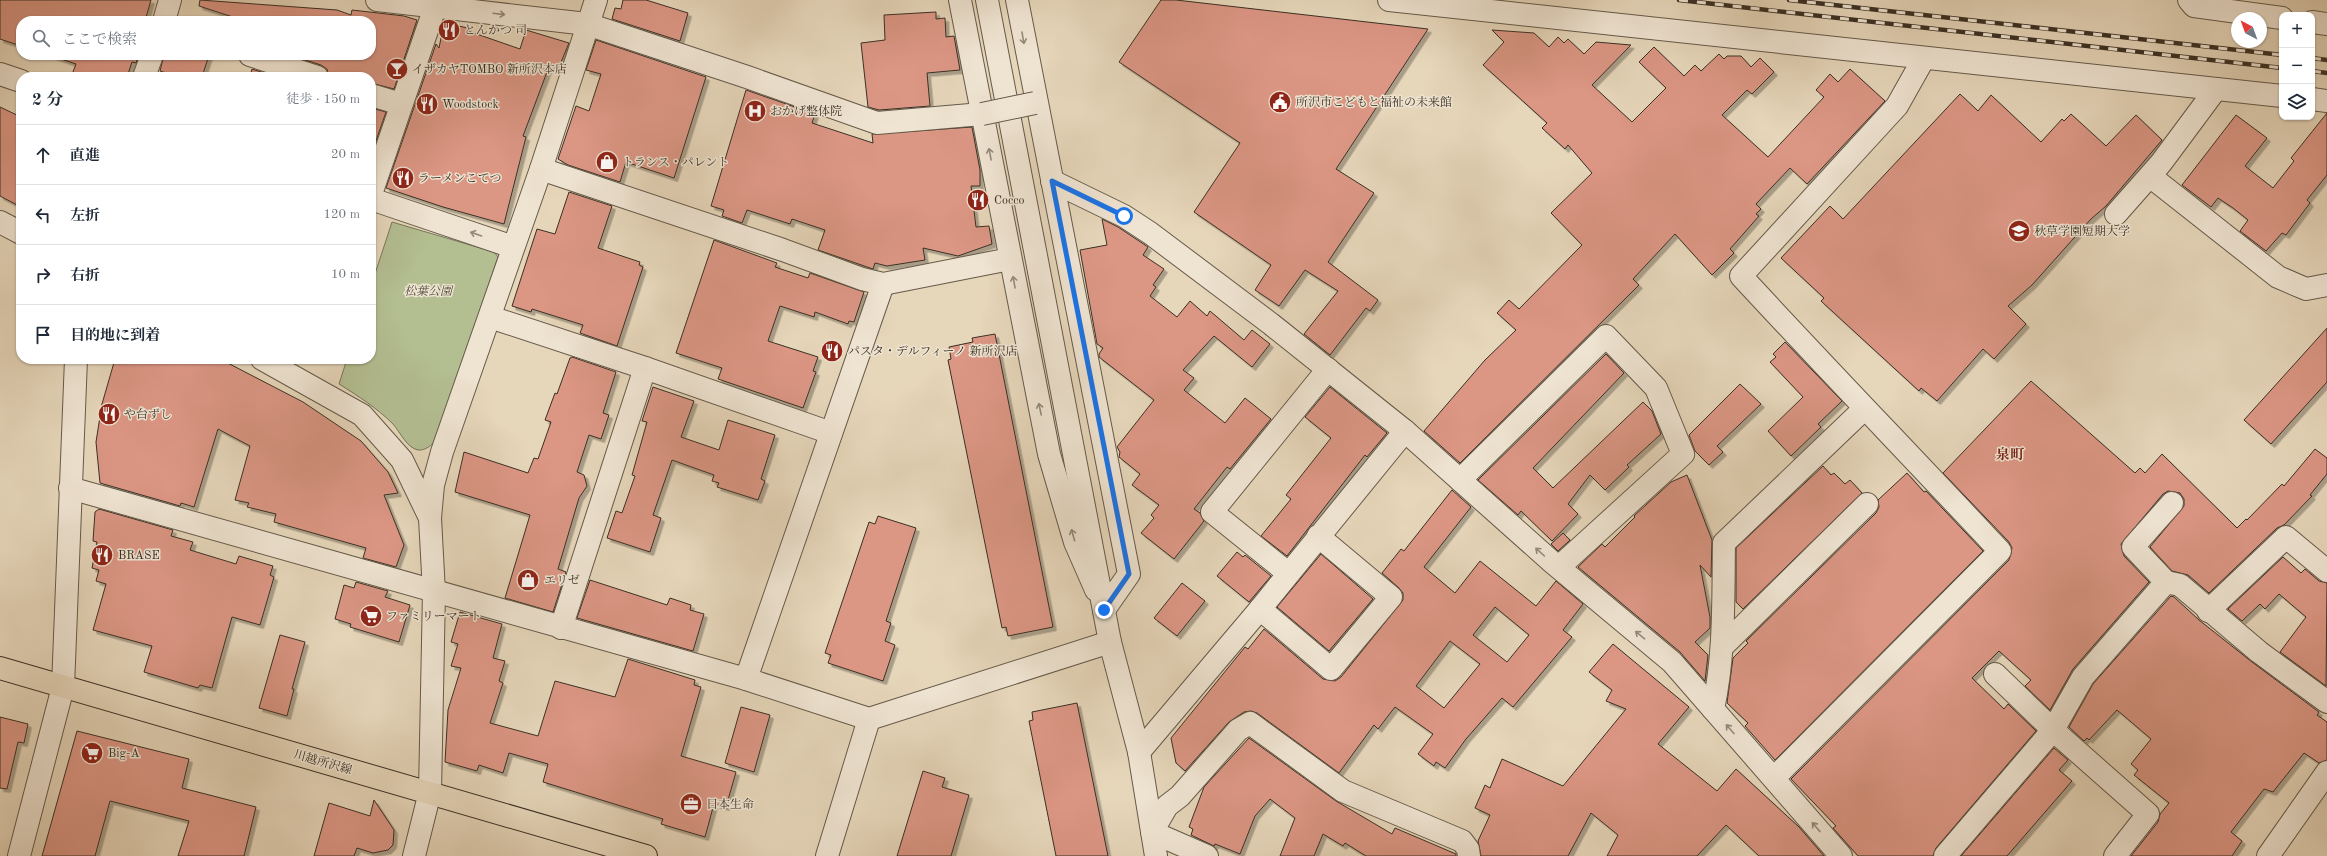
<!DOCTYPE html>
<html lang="ja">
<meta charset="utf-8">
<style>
:root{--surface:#fff;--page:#f2f2f3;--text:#1f2937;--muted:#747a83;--line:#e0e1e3}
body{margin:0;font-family:"Old Standard TT","Noto Serif JP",serif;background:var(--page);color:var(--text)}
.controls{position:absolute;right:12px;top:12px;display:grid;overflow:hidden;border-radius:8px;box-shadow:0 1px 3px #0004}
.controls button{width:36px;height:36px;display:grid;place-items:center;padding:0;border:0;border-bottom:1px solid var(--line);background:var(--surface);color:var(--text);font:20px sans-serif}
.compass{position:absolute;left:2231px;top:12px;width:36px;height:36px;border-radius:50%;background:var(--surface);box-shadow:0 1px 3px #0004;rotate:319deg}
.stop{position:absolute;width:12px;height:12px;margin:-9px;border:3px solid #1a73e8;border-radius:50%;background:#fff}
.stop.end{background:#1a73e8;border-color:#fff;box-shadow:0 1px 4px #0008}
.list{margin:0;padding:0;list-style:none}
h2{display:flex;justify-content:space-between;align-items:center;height:52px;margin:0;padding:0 16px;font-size:17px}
h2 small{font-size:13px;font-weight:400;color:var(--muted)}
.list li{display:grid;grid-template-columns:26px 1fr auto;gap:12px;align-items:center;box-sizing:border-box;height:60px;padding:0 16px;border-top:1px solid var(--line)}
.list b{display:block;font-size:15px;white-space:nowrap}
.list em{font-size:13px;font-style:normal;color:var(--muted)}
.icon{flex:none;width:22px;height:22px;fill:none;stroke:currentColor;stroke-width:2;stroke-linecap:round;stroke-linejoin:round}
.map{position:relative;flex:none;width:2327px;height:856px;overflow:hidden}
.search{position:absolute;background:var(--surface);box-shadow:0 1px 3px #0004;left:16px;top:16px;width:360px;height:44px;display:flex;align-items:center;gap:10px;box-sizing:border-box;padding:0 14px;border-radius:16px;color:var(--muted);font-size:15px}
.panel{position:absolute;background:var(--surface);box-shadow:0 1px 3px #0004;left:16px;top:72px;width:360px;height:292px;border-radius:16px}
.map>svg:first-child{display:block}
.green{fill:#b3be91;stroke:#76775a}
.building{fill:#db9684;stroke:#3a3024;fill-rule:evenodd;filter:url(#shadow)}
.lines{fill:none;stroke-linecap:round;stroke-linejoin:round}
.minor-casing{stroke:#655a4a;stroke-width:24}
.tertiary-casing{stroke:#655a4a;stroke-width:24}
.primary-casing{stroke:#3a3024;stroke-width:24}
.minor{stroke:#efe4d2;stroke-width:22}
.tertiary{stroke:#efe4d2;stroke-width:22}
.primary{stroke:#e6d6ba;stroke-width:22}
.rail-casing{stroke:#3a3024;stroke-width:4.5}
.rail{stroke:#efe4d2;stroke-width:3;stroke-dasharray:9;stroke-linecap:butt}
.minor-bridge-casing{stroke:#655a4a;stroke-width:24;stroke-linecap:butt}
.minor-bridge{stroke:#efe4d2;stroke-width:22}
.oneway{stroke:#948a7b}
.route{stroke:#1a73e8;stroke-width:5}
.labels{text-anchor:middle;stroke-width:3;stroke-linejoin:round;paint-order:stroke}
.poi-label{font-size:12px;fill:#3a3024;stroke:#efe4d2;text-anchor:start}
.park-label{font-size:12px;font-style:italic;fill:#524c3a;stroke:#efe4d2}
.street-label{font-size:12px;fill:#3a3024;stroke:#efe4d2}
.quarter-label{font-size:14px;font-weight:bold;fill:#7a1f14;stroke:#efe4d2}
</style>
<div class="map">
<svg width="2327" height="856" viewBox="0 0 2327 856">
<defs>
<filter id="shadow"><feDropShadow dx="3.5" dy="3.5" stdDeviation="0" flood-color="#0004"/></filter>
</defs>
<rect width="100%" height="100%" fill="#e6d6ba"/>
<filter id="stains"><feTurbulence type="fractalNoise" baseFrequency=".005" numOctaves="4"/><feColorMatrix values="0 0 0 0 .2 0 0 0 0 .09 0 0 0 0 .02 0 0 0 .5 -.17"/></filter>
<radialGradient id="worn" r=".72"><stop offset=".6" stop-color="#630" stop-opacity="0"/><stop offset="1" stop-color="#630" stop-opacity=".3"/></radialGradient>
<path class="green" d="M392,222l102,30 4,5 -62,183c-4,5 -11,11 -18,10 -11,-2 -18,-18 -25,-26 -16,-16 -35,-28 -54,-40l8,-25h24v-73z"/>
<g class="building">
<polygon points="0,0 151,0 145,21 21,21 21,46 0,39"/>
<polygon points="200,0 337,10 351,15 352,10 404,16 417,20 394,89 371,83 371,77 329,77 327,69 321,65 290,55 371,55 371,21 245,21 199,6"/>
<polygon points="623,0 646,0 688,13 680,41 612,19 615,8 621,9"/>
<polygon points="1161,0 1176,0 1428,29 1336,169 1374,193 1328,262 1378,300 1370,311 1366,308 1330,355 1304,334 1338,291 1305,270 1279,306 1255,290 1271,265 1194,212 1240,143 1119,62"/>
<polygon points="936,12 936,19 945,18 946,37 954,36 960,70 927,73 930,106 879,110 868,107 861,43 885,40 884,15"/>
<polygon points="444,23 468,28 468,31 520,49 526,30 569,43 559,67 550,64 523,136 526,137 504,224 443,207 386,188 436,44 439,48"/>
<polygon points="1492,30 1534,33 1549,47 1558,37 1564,43 1568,39 1584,54 1596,42 1631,45 1592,85 1632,122 1666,88 1639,62 1654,47 1684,76 1695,65 1701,71 1719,54 1724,59 1727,56 1741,56 1751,67 1760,58 1774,72 1752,94 1747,90 1722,115 1768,157 1824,97 1816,90 1830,74 1838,82 1850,69 1885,101 1807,184 1790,168 1756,204 1761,209 1756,214 1759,216 1730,249 1734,253 1712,275 1675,234 1633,279 1639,285 1460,463 1424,431 1485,360 1516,330 1497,313 1509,300 1519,309 1582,245 1551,213 1592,173 1568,145 1565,149 1542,128 1547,123 1483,65 1504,42"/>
<polygon points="596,40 706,77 674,178 626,162 620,182 568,165 558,159 576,106 589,111 601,74 586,70"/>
<polygon points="49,55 139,55 136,63 132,62 127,77 71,77 76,64"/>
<polygon points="164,55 209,55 202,77 179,77 160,71"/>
<polygon points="252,69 277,77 250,77"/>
<polygon points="746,90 815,114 812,123 873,143 872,134 972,127 980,170 980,186 971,186 976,227 989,226 992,244 958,256 923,248 925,260 887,266 875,263 873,269 818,250 825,230 792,219 790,224 747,210 742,223 722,216 724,210 711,206"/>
<polygon points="1960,94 1978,111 1991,95 2041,142 2062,119 2064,121 2071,114 2106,146 2136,115 2162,140 2106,206 2091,219 2032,285 2008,306 2026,324 1994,359 1983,349 1937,401 1921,388 1919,391 1821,301 1824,298 1781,258 1830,206 1843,219"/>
<polygon points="0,107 21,117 21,207 0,196"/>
<polygon points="371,108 386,112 371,155"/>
<polygon points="2327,113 2327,175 2307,200 2310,203 2286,235 2282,233 2266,251 2240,231 2248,220 2233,208 2218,198 2211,207 2182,185 2236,115 2267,138 2245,166 2273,188 2294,161 2291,158"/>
<polygon points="569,192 612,206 598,248 640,262 639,265 643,267 617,346 580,333 583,325 532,309 531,312 512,306 537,229 555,234"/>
<polygon points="1102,219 1118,227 1148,247 1143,255 1164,269 1153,285 1156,287 1150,296 1177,317 1190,301 1207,316 1210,311 1244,340 1252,330 1270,344 1252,367 1214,336 1183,370 1194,378 1184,390 1225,423 1245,398 1271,419 1230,469 1227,467 1194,509 1200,513 1204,521 1174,559 1141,533 1154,518 1151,515 1159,505 1132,485 1140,474 1119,457 1120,452 1117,447 1154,400 1099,357 1099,354 1103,348 1097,344 1080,250 1107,245"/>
<polygon points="714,240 777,263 775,267 808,278 810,273 864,292 854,322 849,321 848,324 815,312 814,317 780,306 768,341 818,357 813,371 816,372 803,408 718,379 722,368 676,353"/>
<polygon points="2327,328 2327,382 2271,444 2244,420"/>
<polygon points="995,334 1053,627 1008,636 1006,627 1002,628 948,360 951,359 949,347 973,342 972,338"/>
<polygon points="1785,342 1842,401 1818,424 1821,427 1791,456 1768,431 1803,397 1770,362 1776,357 1773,354"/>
<polygon points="1606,354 1624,373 1533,468 1553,488 1643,402 1652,411 1661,434 1627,465 1629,467 1605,490 1590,475 1568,504 1578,514 1552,541 1521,511 1518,515 1478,480"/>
<polygon points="572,357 616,372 603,413 609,415 601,439 589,435 577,472 584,475 587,486 579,498 558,569 566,572 553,612 505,598 530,515 455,492 464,452 528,473 534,458 538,459 551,422 545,420 555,393 557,394 570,358"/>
<polygon points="115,359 220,359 303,402 361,441 388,472 398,493 384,495 404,545 396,567 363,558 366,548 274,522 276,514 247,507 249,503 235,500 250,446 218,429 194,507 181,503 180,506 100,483 96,442 102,404"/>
<polygon points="2031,381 2135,473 2140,468 2145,473 2162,454 2237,528 2246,519 2247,520 2282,484 2284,486 2315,449 2327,458 2327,474 2310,495 2312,496 2284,525 2277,528 2209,593 2188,575 2172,571 2150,547 2184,506 2184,499 2180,493 2168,491 2163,494 2121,544 2124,556 2149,582 2073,669 2050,710 2025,686 2031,680 1999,651 1972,678 2004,709 2008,704 2036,731 1936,848 1933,856 1858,856 1833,828 1836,826 1791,779 2009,560 2012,548 2009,542 1943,473"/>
<polygon points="1740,384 1761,404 1717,446 1723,452 1709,465 1695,451 1689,435"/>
<polygon points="653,387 694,401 681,437 719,450 728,420 775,435 761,479 765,481 758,500 717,487 719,483 712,481 714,475 672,460 653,515 661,518 650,552 607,538 616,511 622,513 635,476 632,475 647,422 642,421"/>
<polygon points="1330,387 1387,433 1367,457 1365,455 1287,556 1261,536 1291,499 1286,495 1331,438 1305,417"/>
<polygon points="1823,466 1831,475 1834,473 1845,484 1850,480 1862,493 1743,609 1736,602 1736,548"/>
<polygon points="1907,473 1924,492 1926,491 1983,551 1775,760 1745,726 1748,723 1727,703 1733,658 1748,643 1746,641 1876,513 1879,507 1878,500"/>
<polygon points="1687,475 1712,540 1711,577 1700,565 1710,617 1710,628 1695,642 1708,655 1705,681 1680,652 1578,567 1602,544 1605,547 1635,517 1634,516 1671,482"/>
<path d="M1452,490l19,17 -47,60 31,26 25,-32 56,45 20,-25 27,23 -20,26 9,7 -59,70 -11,-9 -36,41 -21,29 -9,-6 -2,4 -16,-12 15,-20 -38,-27 -17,22 -4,-4 -35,48 -82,-60 -6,-2 -7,1 -15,10 -44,49 -9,-8 -5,-25 74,-91 3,2 16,-20 59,50 12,2 6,-4 62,-77v-7l-4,-5 -17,-15 19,-24 3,2zM1495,607l34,28 -22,27 -34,-27zM1450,641l30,23 -36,44 -28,-22z"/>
<polygon points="99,509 173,530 171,536 193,542 190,550 236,564 239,556 273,566 270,575 274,577 260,625 232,617 212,688 200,685 198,688 144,672 152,646 93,630 106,584 96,581 99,570 92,568 97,542 93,541 95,512"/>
<polygon points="878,516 916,528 886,621 891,623 885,641 895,645 883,681 828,663 831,655 825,653 869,522 875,524"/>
<polygon points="1563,533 1570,540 1558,551 1551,544"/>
<polygon points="1237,552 1243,557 1245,555 1271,576 1249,602 1217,576"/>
<polygon points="1321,554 1373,599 1329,651 1277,607"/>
<polygon points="2283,557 2301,573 2305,569 2319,581 2327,583 2326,686 2280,652 2306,617 2279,594 2265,609 2260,604 2242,621 2228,609"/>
<polygon points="590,580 667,605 670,598 691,605 690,610 704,614 693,651 577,618"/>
<polygon points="356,582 388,591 385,597 410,605 399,642 350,627 351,624 335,619 344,585 354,588"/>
<polygon points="1182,583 1205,601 1177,636 1154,618"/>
<polygon points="2171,596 2174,597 2199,620 2252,662 2319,712 2317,715 2327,722 2327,760 2319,763 2304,753 2273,792 2264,789 2231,832 2242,841 2232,856 2131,856 2158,822 2160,814 2169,803 2134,775 2138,770 2131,764 2151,739 2117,710 2089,740 2087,738 2084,741 2069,727 2093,684"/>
<polygon points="460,612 502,624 493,658 505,661 499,681 503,683 490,723 538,736 555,681 615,697 628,659 695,680 694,685 701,687 681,756 736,772 726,807 714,804 705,837 661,824 663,819 543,782 548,764 509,753 503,773 479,765 477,771 445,762 448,710 461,668 451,666 458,644 451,642"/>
<polygon points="280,635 305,642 292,689 294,689 287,716 259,708"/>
<polygon points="1613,644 1689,707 1658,744 1717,791 1736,769 1799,827 1824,856 1759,856 1726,825 1697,856 1607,856 1618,835 1591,813 1568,856 1481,856 1478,841 1490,815 1475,808 1485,785 1490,788 1502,759 1563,786 1626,709 1606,701 1612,690 1589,672"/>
<polygon points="1077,703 1108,856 1056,856 1029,721 1033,720 1032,712"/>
<polygon points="741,707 770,715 754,772 725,763"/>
<polygon points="0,717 28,724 24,743 18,742 7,789 0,788"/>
<polygon points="77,731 189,759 182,788 256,807 244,856 178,856 189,821 110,801 95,856 42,856"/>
<polygon points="1249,738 1336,801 1392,834 1395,828 1456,854 1456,856 1366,856 1345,843 1343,846 1323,834 1314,856 1280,856 1295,818 1270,799 1255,816 1240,854 1215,844 1214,846 1191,835 1193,829 1189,827 1204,787"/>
<polygon points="2054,748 2068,760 2059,770 2072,781 2007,856 1961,856"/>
<polygon points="923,771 945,778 942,787 969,795 951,856 897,856"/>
<polygon points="374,800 394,830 393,845 388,850 373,853 357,848 354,856 314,856 329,803 370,816"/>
</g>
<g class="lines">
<g class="minor-casing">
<g id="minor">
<polyline points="377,0 587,24 747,77 877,123 982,114"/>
<polyline points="960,0 1049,454 1075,542 1096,590"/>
<polyline points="1017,0 1129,574 1104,610"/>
<polyline points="1389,0 2282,96"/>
<polyline points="2189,0 2194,6 2282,18"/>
<polyline points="2312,22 2327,24"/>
<polyline points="250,55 317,77"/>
<polyline points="0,74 21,81"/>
<polyline points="371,95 401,104"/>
<polyline points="2312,99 2327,101"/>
<polyline points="541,169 783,250 862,279 883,284 1010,259"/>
<polyline points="2150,176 2278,277 2306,289 2327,285"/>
<polyline points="1052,181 1124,216 1150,233 1271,324 1405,431 1552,562 1672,662 1841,856"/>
<polyline points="371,194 435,7"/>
<polyline points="371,199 513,247"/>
<polyline points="2116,214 2161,163 2216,89"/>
<polyline points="490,317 645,368 831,433"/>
<polyline points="1460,480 1606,336 1656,388 1683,454 1559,567"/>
<polyline points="70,488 746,679 869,719 1110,642"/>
<polyline points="430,518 433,485 442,452 541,169 596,0"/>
<polyline points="1288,573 1212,512 1328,369"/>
<polyline points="2166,582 2133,547 2172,503"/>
<polyline points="1260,609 1331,669 1391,597 1318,536"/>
<polyline points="2208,611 2286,537 2327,571"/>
<polyline points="561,628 645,368"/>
<polyline points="1722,647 1867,504"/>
<polyline points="1995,674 2053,730 2148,814 2115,856"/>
<polyline points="746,679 883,284"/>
<path d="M1713,709c12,-54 10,-111 11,-166l140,-134"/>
<polyline points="1139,752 1260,609 1405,431"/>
<path d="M1774,778l226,-227c-86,-92 -173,-182 -259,-275l156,-170 27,-48"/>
<polyline points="827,856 869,719"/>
<polyline points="1207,856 1152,832 1167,806 1180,796 1238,730 1250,723 1343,791 1462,841 1468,849 1469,856"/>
<polyline points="1945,856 2053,730 2083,677 2166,582 2180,585 2259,652 2327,702"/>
<polyline points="2268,856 2327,772"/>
</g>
</g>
<g class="tertiary-casing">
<g id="tertiary">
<polyline points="987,0 1110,642 1139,752 1156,856"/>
<polyline points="164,21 170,0"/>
<polyline points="144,77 152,55"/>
<polyline points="0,222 21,233"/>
<polyline points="262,359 362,415 402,460 430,518 434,592 430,792 414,856"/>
<polyline points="19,856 63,687 76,359"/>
</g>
</g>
<g class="primary-casing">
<polyline id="primary" points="0,668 646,856"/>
</g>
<use href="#minor" class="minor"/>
<use href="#tertiary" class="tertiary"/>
<use href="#primary" class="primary"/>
<g class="rail-casing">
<g id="rail">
<polyline points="1679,0 2282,68"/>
<polyline points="1789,0 2282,55"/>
<polyline points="2312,58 2327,60"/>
<polyline points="2312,71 2327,73"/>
</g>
</g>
<use href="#rail" class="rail"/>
<g class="minor-bridge-casing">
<polyline id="minor-bridge" points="982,114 1035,103"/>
</g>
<use href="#minor-bridge" class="minor-bridge"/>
</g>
<defs><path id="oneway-shaft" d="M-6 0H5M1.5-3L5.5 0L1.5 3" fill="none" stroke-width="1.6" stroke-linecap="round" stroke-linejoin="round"/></defs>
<g class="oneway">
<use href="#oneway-shaft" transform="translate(499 14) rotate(7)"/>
<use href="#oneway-shaft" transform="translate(1023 38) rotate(80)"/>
<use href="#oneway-shaft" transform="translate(990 154) rotate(-101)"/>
<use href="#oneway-shaft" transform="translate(476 234) rotate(-161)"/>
<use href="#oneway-shaft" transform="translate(1014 282) rotate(-100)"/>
<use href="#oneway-shaft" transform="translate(1040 409) rotate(-102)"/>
<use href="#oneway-shaft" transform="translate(1073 535) rotate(-106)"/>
<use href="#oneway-shaft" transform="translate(1540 552) rotate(-138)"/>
<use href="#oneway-shaft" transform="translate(1640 635) rotate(-140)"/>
<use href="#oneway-shaft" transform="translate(1730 729) rotate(-131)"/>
<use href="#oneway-shaft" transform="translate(1816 827) rotate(-131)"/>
</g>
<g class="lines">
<polyline class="route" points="1104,610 1129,574 1052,181 1124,216"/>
</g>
<defs>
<g id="restaurant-disc" transform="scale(1.15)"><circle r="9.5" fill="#8f2418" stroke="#efe4d2"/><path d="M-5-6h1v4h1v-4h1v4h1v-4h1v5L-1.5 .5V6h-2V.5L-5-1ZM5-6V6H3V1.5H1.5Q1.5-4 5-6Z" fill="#fff"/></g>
<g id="bar-disc" transform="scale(1.15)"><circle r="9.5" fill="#8f2418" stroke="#efe4d2"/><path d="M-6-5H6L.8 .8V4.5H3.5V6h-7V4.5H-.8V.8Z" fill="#fff"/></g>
<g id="civic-disc" transform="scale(1.15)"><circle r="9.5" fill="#8f2418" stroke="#efe4d2"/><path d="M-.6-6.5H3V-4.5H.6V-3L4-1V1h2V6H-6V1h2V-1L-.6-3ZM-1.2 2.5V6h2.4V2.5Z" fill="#fff"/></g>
<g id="hospital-disc" transform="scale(1.15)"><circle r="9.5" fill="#8f2418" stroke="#efe4d2"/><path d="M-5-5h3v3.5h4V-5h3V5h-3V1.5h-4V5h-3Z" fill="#fff"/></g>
<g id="shop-disc" transform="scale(1.15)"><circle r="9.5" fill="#8f2418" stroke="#efe4d2"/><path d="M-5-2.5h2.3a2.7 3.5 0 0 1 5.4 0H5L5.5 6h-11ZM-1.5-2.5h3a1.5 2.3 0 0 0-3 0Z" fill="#fff"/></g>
<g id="university-disc" transform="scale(1.15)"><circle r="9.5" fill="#8f2418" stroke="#efe4d2"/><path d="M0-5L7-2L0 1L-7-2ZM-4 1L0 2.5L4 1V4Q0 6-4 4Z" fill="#fff"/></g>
<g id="supermarket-disc" transform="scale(1.15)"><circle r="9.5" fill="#8f2418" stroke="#efe4d2"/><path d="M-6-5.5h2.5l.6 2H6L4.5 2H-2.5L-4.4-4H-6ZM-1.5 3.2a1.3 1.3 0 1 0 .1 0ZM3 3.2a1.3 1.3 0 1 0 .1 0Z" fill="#fff"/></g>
<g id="office-disc" transform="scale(1.15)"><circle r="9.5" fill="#8f2418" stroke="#efe4d2"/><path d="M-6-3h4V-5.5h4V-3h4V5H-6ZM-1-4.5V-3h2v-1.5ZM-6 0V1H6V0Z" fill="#fff"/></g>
</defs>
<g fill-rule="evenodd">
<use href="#restaurant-disc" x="449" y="30"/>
<use href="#bar-disc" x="397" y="69"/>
<use href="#civic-disc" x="1280" y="102"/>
<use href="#restaurant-disc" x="427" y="104"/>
<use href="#hospital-disc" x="755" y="111"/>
<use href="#shop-disc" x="607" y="162"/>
<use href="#restaurant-disc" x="403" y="178"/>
<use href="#restaurant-disc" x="978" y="200"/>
<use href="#university-disc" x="2019" y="231"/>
<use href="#restaurant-disc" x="832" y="351"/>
<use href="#restaurant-disc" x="109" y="414"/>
<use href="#restaurant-disc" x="102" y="555"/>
<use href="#shop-disc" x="528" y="580"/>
<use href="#supermarket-disc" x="371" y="616"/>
<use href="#supermarket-disc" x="92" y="753"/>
<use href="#office-disc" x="691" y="804"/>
</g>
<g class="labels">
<g class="poi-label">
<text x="464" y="34">とんかつ 司</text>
<text x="412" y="73">イザカヤTOMBO 新所沢本店</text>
<text x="1296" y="106">所沢市こどもと福祉の未来館</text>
<text x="442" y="108">Woodstock</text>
<text x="770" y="115">おかげ整体院</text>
<text x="622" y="166">トランス・パレント</text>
<text x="418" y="182">ラーメンこてつ</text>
<text x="994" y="204">Cocco</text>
<text x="2034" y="235">秋草学園短期大学</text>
<text x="848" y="355">パスタ・デルフィーノ 新所沢店</text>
<text x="124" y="418">や台ずし</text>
<text x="118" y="559">BRASE</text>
<text x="544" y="584">エリゼ</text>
<text x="386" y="620">ファミリーマート</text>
<text x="108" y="757">Big-A</text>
<text x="706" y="808">日本生命</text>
</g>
<g class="park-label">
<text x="428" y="295">松葉公園</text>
</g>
<g class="street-label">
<text transform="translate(323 762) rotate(16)" y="4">川越所沢線</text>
</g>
<g class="quarter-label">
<text x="2010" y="459">泉町</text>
</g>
</g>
<rect width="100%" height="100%" filter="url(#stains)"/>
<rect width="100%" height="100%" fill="url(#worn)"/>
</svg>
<div class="controls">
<button>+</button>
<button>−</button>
<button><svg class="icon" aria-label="layers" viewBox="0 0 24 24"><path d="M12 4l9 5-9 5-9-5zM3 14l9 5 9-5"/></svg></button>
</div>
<svg class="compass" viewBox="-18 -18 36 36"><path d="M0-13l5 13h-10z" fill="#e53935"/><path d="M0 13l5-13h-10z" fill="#747a83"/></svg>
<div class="stop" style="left:1124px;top:216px"></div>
<div class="stop end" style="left:1104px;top:610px"></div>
<div class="search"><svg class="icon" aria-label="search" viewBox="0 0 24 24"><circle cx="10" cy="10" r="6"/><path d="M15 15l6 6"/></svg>ここで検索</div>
<section class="panel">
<h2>2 分<small>徒歩 · 150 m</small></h2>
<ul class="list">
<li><svg class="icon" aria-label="ahead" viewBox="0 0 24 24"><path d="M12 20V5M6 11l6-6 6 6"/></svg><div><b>直進</b></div><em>20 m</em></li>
<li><svg class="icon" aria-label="left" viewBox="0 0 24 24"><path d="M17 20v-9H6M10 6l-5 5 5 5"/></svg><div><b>左折</b></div><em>120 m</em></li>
<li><svg class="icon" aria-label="right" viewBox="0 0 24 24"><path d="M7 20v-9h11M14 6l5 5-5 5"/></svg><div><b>右折</b></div><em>10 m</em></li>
<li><svg class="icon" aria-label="arrive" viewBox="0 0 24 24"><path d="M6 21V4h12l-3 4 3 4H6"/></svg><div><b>目的地に到着</b></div></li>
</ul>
</section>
</div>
